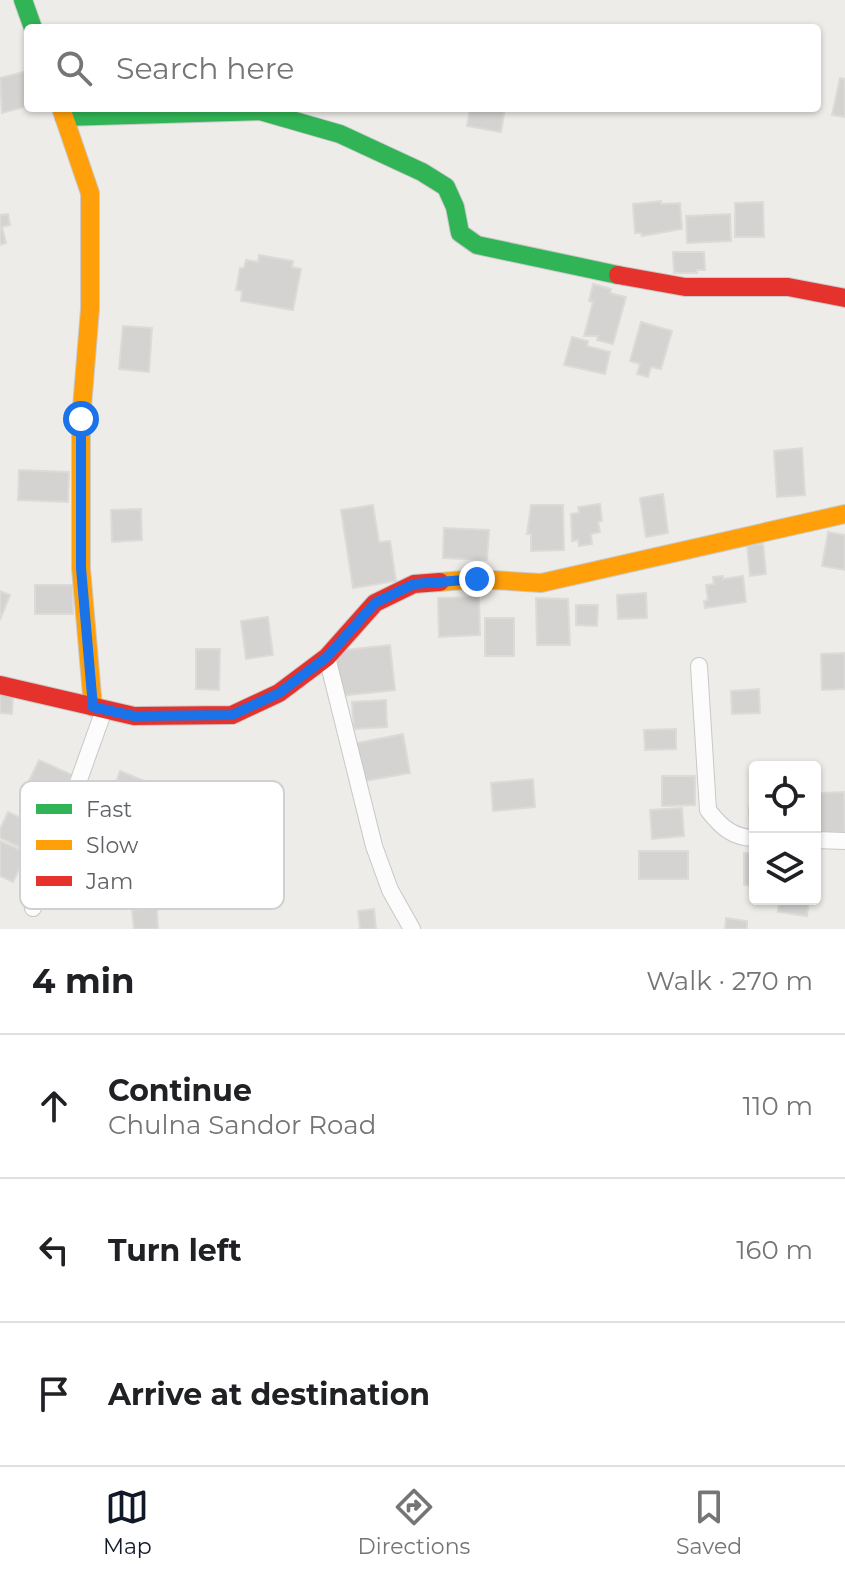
<!DOCTYPE html>
<meta charset="utf-8">
<style>
:root{--surface:#fff;--page:#f6f6f6;--text:#202124;--muted:#757577;--line:#e0e0e0;--accent:#111827}
body{margin:0;font-family:Montserrat,sans-serif;background:var(--page);color:var(--text)}
.controls{position:absolute;right:24px;bottom:24px;display:grid;overflow:hidden;border-radius:8px;box-shadow:0 2px 6px #0004}
.controls button{width:72px;height:72px;display:grid;place-items:center;padding:0;border:0;border-bottom:2px solid var(--line);background:var(--surface);color:var(--text);font:40px sans-serif}
.stop{position:absolute;width:24px;height:24px;margin:-18px;border:6px solid #1a73e8;border-radius:50%;background:#fff}
.stop.end{background:#1a73e8;border-color:#fff;box-shadow:0 2px 8px #0008}
.list{margin:0;padding:0;list-style:none}
h2{display:flex;justify-content:space-between;align-items:center;height:104px;margin:0;padding:0 32px;font-size:34px}
h2 small{font-size:26px;font-weight:400;color:var(--muted)}
.list li{display:grid;grid-template-columns:52px 1fr auto;gap:24px;align-items:center;box-sizing:border-box;height:144px;padding:0 32px;border-top:2px solid var(--line)}
.list b{display:block;font-size:30px;white-space:nowrap}
.list p{margin:0;font-size:26px;white-space:nowrap;color:var(--muted)}
.list em{font-size:26px;font-style:normal;color:var(--muted)}
.icon{flex:none;width:44px;height:44px;fill:none;stroke:currentColor;stroke-width:2;stroke-linecap:round;stroke-linejoin:round}
.map{position:relative;flex:none;width:845px;height:929px;overflow:hidden}
.search{position:absolute;background:var(--surface);box-shadow:0 2px 6px #0004;left:24px;right:24px;top:24px;height:88px;display:flex;align-items:center;gap:20px;box-sizing:border-box;padding:0 28px;border-radius:8px;color:var(--muted);font-size:30px}
.sheet{height:536px;background:var(--surface)}
nav{display:flex;justify-content:space-around;align-items:center;box-sizing:border-box;height:112px;border-top:2px solid var(--line);background:var(--surface);font-size:22px;color:var(--muted)}
nav a{display:grid;justify-items:center;gap:4px}
nav .on{color:var(--accent)}
.map>svg:first-child{display:block}
.building{fill:#d4d3d2;stroke:#dcdbd8;stroke-width:2}
.lines{fill:none;stroke-linecap:round;stroke-linejoin:round}
.street-casing{stroke:#c8c8c8;stroke-width:18}
.fast-casing{stroke:#cacaca;stroke-width:20}
.slow-casing{stroke:#cacaca;stroke-width:20}
.jam-casing{stroke:#cacaca;stroke-width:20}
.street{stroke:#fcfcfc;stroke-width:16}
.fast{stroke:#30b455;stroke-width:18}
.slow{stroke:#ff9f0a;stroke-width:18}
.jam{stroke:#e5322d;stroke-width:18}
.route{stroke:#1a73e8;stroke-width:10}
.key{fill:#fff;stroke:#cfd0d1;stroke-width:2}
.key-label{font-size:22px;fill:#5e6166}
</style>
<div class="map">
<svg width="845" height="929" viewBox="0 0 845 929">
<rect width="100%" height="100%" fill="#edece9"/>
<g class="building">
<polygon points="27,71 28,106 2,113 0,78"/>
<polygon points="840,78 845,79 845,117 832,115"/>
<polygon points="470,108 505,108 501,132 467,126"/>
<polygon points="661,201 661,204 680,203 682,229 642,236 641,233 635,233 633,204"/>
<polygon points="763,202 764,237 735,237 735,203"/>
<polygon points="8,214 10,225 2,227 6,243 0,245 0,215"/>
<polygon points="730,214 731,241 687,243 686,216"/>
<polygon points="673,252 704,252 705,270 697,270 697,273 674,273"/>
<polygon points="259,255 293,261 292,267 301,269 293,310 241,301 242,291 236,290 240,268 244,268 246,260 258,262"/>
<polygon points="593,284 611,289 610,293 626,297 613,344 597,340 598,336 584,336 593,302 589,301"/>
<polygon points="641,322 672,331 661,369 651,367 648,377 637,374 640,364 630,361"/>
<polygon points="123,326 152,328 149,372 119,369"/>
<polygon points="572,337 588,341 587,346 610,352 605,374 564,365"/>
<polygon points="802,448 805,495 777,497 774,451"/>
<polygon points="19,470 69,472 68,502 18,500"/>
<polygon points="663,494 668,533 646,537 640,498"/>
<polygon points="600,504 602,521 598,522 600,532 591,534 592,544 579,546 578,540 572,541 571,514 579,513 578,507"/>
<polygon points="373,505 379,542 390,541 396,581 353,588 341,510"/>
<polygon points="531,505 563,505 564,550 531,551 531,534 527,534"/>
<polygon points="141,509 142,540 112,542 111,510"/>
<polygon points="444,528 489,530 487,560 443,558"/>
<polygon points="828,532 845,535 845,570 822,566"/>
<polygon points="763,544 766,574 750,576 747,545"/>
<polygon points="723,576 723,579 743,576 746,602 705,608 704,601 708,600 706,585 714,584 713,577"/>
<rect x="35" y="585" width="38" height="29"/>
<polygon points="0,591 10,595 0,620"/>
<polygon points="646,593 647,618 618,619 617,595"/>
<polygon points="479,597 480,635 439,637 438,598"/>
<polygon points="536,598 568,599 570,645 537,645"/>
<polygon points="576,605 598,605 597,626 576,625"/>
<polygon points="268,617 273,655 246,659 241,621"/>
<rect x="485" y="618" width="29" height="38"/>
<polygon points="390,645 395,690 340,696 336,651"/>
<polygon points="196,649 220,649 219,690 196,689"/>
<polygon points="845,653 845,689 822,690 821,654"/>
<polygon points="759,689 760,713 732,714 731,691"/>
<polygon points="0,694 13,695 12,714 0,713"/>
<polygon points="386,700 387,727 354,729 352,702"/>
<polygon points="676,729 676,749 645,750 644,730"/>
<polygon points="403,734 410,773 359,782 352,744"/>
<polygon points="39,760 72,775 56,811 22,796"/>
<polygon points="120,771 152,784 142,812 110,800"/>
<polygon points="662,776 695,776 695,805 662,806"/>
<polygon points="533,779 535,807 493,811 491,783"/>
<polygon points="844,792 845,832 820,833 819,793"/>
<polygon points="682,808 684,836 652,839 650,810"/>
<polygon points="749,808 755,808 755,835 750,835"/>
<polygon points="8,812 44,829 33,853 0,838 0,829"/>
<polygon points="0,841 27,853 13,882 0,876"/>
<rect x="639" y="851" width="49" height="28"/>
<rect x="744" y="853" width="11" height="32"/>
<polygon points="779,899 809,899 807,916 778,912"/>
<polygon points="157,908 158,929 134,929 132,910"/>
<polygon points="374,909 376,929 360,929 358,911"/>
<polygon points="726,918 747,921 747,929 725,929"/>
</g>
<g class="lines">
<g class="street-casing">
<g id="street">
<polyline points="327,657 374,846 390,890 412,929"/>
<path d="M699,666l9,144c13,17 25,28 47,28"/>
<polyline points="815,840 845,841"/>
<polyline points="33,908 104,710"/>
</g>
</g>
<g class="fast-casing">
<g id="fast">
<polyline points="23,0 33,28"/>
<polyline points="64,117 260,111 340,134 422,172 446,187 455,207 460,233 477,245 618,275"/>
</g>
</g>
<g class="slow-casing">
<g id="slow">
<polyline points="61,108 90,193 90,309 81,419 81,568 93,707"/>
<polyline points="440,582 477,579 541,583 845,514"/>
</g>
</g>
<g class="jam-casing">
<g id="jam">
<polyline points="618,275 685,287 788,287 845,298"/>
<polyline points="0,685 134,716 232,715 279,693 327,657 375,603 414,584 440,582"/>
</g>
</g>
<use href="#street" class="street"/>
<use href="#fast" class="fast"/>
<use href="#slow" class="slow"/>
<use href="#jam" class="jam"/>
</g>
<g class="lines">
<polyline class="route" points="81,419 81,568 93,707 134,716 232,715 279,693 327,657 375,603 414,584 477,579"/>
</g>
<rect x="20" y="781" width="264" height="128" rx="12" class="key"/>
<rect x="36" y="804" width="36" height="10" fill="#30b455"/>
<rect x="36" y="840" width="36" height="10" fill="#ff9f0a"/>
<rect x="36" y="876" width="36" height="10" fill="#e5322d"/>
<g class="key-label">
<text x="86" y="817">Fast</text>
<text x="86" y="853">Slow</text>
<text x="86" y="889">Jam</text>
</g>
</svg>
<div class="controls">
<button><svg class="icon" aria-label="locate" viewBox="0 0 24 24"><circle cx="12" cy="12" r="6"/><path d="M12 2v4M12 18v4M2 12h4M18 12h4"/></svg></button>
<button><svg class="icon" aria-label="layers" viewBox="0 0 24 24"><path d="M12 4l9 5-9 5-9-5zM3 14l9 5 9-5"/></svg></button>
</div>
<div class="stop" style="left:81px;top:419px"></div>
<div class="stop end" style="left:477px;top:579px"></div>
<div class="search"><svg class="icon" aria-label="search" viewBox="0 0 24 24"><circle cx="10" cy="10" r="6"/><path d="M15 15l6 6"/></svg>Search here</div>
</div>
<section class="sheet">
<h2>4 min<small>Walk · 270 m</small></h2>
<ul class="list">
<li><svg class="icon" aria-label="ahead" viewBox="0 0 24 24"><path d="M12 20V5M6 11l6-6 6 6"/></svg><div><b>Continue</b><p>Chulna Sandor Road</p></div><em>110 m</em></li>
<li><svg class="icon" aria-label="left" viewBox="0 0 24 24"><path d="M17 20v-9H6M10 6l-5 5 5 5"/></svg><div><b>Turn left</b></div><em>160 m</em></li>
<li><svg class="icon" aria-label="arrive" viewBox="0 0 24 24"><path d="M6 21V4h12l-3 4 3 4H6"/></svg><div><b>Arrive at destination</b></div></li>
</ul>
</section>
<nav>
<a class="on"><svg class="icon" aria-label="map" viewBox="0 0 24 24"><path d="M3 6l6-2 6 2 6-2v14l-6 2-6-2-6 2zM9 4v14M15 6v14"/></svg>Map</a>
<a><svg class="icon" aria-label="directions" viewBox="0 0 24 24"><path d="M12 3l9 9-9 9-9-9zM9 14v-3h6M13 9l2 2-2 2"/></svg>Directions</a>
<a><svg class="icon" aria-label="saved" viewBox="0 0 24 24"><path d="M7 4h10v16l-5-4-5 4z"/></svg>Saved</a>
</nav>
